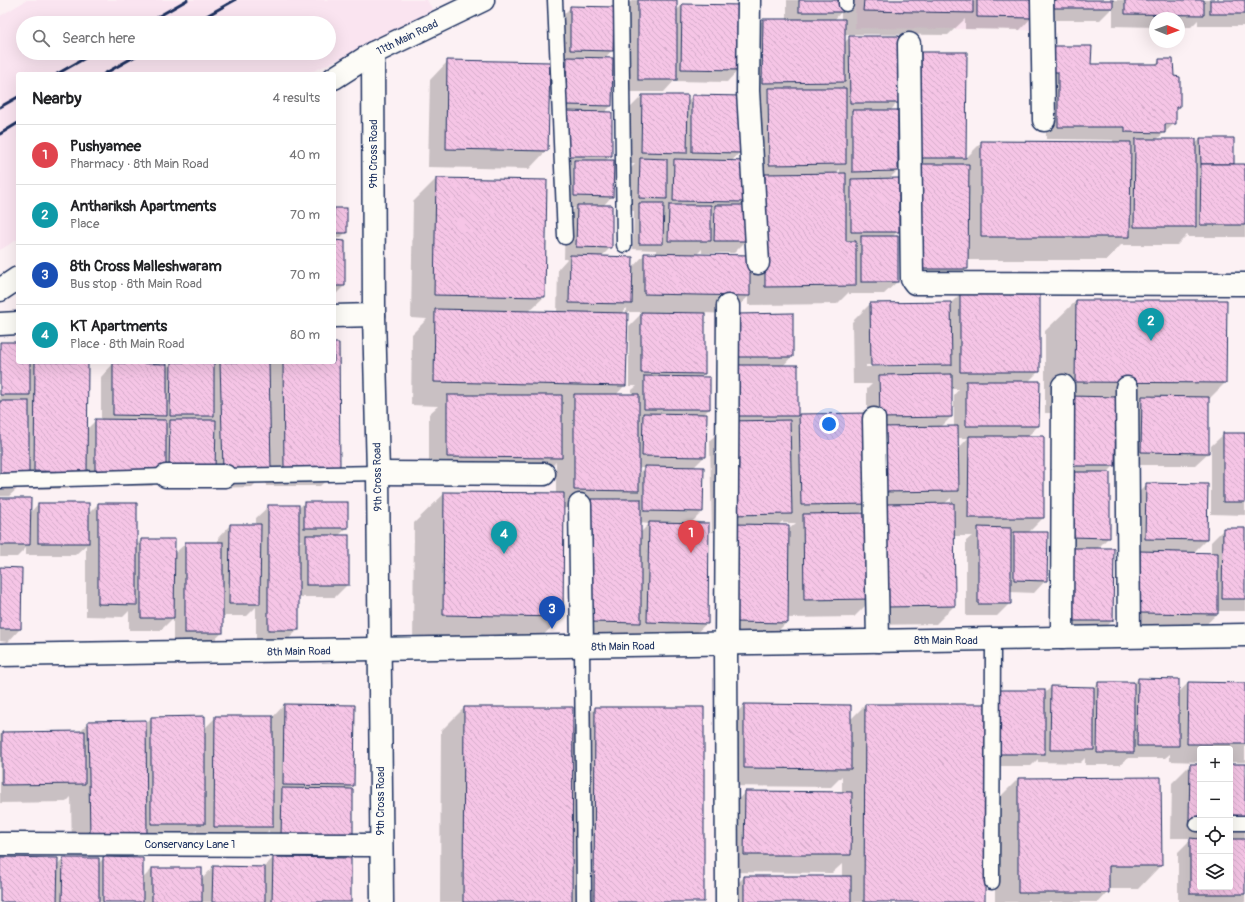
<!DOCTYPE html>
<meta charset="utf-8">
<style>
:root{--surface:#fff;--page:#f2f2f2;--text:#202124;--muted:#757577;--line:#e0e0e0;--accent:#1a73e8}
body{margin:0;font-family:Pangolin,sans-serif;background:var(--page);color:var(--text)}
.controls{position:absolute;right:12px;bottom:12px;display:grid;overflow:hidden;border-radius:4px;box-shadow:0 4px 16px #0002}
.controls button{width:36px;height:36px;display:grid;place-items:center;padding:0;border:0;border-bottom:1px solid var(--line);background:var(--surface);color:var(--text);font:20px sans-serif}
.compass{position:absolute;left:1149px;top:12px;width:36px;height:36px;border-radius:50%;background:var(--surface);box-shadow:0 4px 16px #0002;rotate:91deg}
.you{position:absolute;left:829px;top:424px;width:14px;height:14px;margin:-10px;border:3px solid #fff;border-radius:50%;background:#1a73e8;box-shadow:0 0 0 6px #1a73e833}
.badge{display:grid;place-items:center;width:26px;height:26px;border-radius:50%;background:var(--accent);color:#fff;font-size:13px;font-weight:700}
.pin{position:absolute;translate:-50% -33px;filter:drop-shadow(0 1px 2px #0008)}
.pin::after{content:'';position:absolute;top:21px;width:14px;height:12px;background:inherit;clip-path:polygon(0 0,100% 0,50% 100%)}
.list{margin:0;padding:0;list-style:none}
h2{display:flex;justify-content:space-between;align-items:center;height:52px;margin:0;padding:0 16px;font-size:17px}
h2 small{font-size:13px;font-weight:400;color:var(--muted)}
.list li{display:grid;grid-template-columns:26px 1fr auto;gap:12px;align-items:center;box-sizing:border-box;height:60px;padding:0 16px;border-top:1px solid var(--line)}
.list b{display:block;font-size:15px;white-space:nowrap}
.list p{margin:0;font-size:13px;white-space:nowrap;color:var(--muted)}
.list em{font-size:13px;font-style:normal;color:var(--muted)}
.icon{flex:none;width:22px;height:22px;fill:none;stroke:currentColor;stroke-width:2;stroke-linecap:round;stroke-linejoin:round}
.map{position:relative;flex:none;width:1245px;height:902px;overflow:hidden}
.search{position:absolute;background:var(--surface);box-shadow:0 4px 16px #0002;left:16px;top:16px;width:320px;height:44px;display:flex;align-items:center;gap:10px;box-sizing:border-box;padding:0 14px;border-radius:22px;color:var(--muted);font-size:15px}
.panel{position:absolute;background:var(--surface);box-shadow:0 4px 16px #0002;left:16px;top:72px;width:320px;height:292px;border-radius:4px}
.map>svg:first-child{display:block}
.built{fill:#fae4f0;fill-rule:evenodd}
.shadow{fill:#0003;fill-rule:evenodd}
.building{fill:url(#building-back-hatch);stroke:#1b2f5e}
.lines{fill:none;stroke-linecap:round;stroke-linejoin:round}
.lane-casing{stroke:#1b2f5e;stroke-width:17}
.street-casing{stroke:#1b2f5e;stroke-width:25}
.secondary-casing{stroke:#1b2f5e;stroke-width:25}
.lane{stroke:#fdfcf7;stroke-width:14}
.street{stroke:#fdfcf7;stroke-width:22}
.secondary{stroke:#fdfcf7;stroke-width:22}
.rail{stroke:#1b2f5e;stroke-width:3}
.labels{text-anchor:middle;stroke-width:3;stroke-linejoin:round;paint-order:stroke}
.street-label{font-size:11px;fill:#1b2f5e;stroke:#fdfcf7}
</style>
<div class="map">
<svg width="1245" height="902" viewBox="0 0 1245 902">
<defs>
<pattern id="building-back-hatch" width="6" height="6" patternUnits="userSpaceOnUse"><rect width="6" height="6" fill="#f6c5e6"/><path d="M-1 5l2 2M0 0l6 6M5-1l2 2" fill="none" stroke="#d2aac8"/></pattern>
</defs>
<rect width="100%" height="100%" fill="#fcf1f4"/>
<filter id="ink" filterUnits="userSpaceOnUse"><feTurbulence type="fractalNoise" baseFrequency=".025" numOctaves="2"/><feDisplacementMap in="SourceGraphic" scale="8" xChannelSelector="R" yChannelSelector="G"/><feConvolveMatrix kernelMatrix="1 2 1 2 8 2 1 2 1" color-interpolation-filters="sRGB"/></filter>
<g filter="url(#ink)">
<g class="built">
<path d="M27,0h400l8,14 -128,60h-289v165l-18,11v-234zM23,23h306v30h-306z"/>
<polygon points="855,0 1038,0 1039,30 855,28"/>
</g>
<g class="shadow">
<polygon points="633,0 676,0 676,11 682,5 739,69 727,82 674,81 664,92 626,92 626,6"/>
<path d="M787,0h245v17l-12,13 -55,-1v-10l-17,16 -104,-1v9l6,-6 48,65 -8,9 7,60 -8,8 9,52 -6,6 5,45 -13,12h-35v-2l-12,12 -89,1v-8l-18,17 -26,-1v61l-4,4 9,31 -6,6 2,41 -12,12 9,44 -12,12 17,99 -19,18 -59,-1 1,-8 -9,9 -48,-1 10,-131 -20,-1 -1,109 -31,30 -118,-1 1,-123 31,-30 111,1v-32l-14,14 -113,-1v-61l9,-8 -27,-1 1,-71 15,-15 -16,-1 2,-116 23,-23 110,2 -2,116 -16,15 29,1 1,-44 9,-10h-3l1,-41 10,-10h-13l6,-40h-14l4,-148 13,-13 41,43 -8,9 7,47 -7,7 7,43 -6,5 7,35 -9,10 8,41 -10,10 31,11 13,-14h11v-4l-23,-1 1,-38 -7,-1v-38l8,-8h-6l1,-56 12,-12 45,6 5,-6 48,56 -9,10 13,40 -4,4h7l-2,-168 18,-18h24zM841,12v8h-7zM840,169v5h-5zM747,240v16l-51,-1 6,-6v4h32zM626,308v6h-5zM627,312h16l-14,14v60h8l-5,4v5h-16l9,-10zM638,468h6l-6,6zM640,523l9,1 -9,9z"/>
<polygon points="1042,0 1245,0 1245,26 1198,26 1198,20 1191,27 1179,27 1179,18 1155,18 1155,27 1113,26 1113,7 1100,20 1042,20"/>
<polygon points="922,53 966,53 965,159 982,142 1113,143 1113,140 1046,139 1046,84 1036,59 1090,65 1154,65 1160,60 1173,77 1179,107 1175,111 1175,123 1156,140 1195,144 1201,139 1231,165 1245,165 1245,237 1188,237 1188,234 1177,245 1121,245 1106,260 967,260 967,269 948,287 902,287 903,71"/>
<polygon points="448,61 547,150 529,169 428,167 430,80"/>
<polygon points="334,209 346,232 340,238 334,238"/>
<polygon points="334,241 344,242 344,286 334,296"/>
<path d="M961,293l78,78 -11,11 10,44 -11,11 16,81 -15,15 18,47 -12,13 -24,-1v11l-13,13h-31v-75l6,-5h-19l1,70 -18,18 -67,1 -1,-22 -14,14 -67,1v4l-19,19 -52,-1 12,-108h-16l-2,-92 13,-12 3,-101 66,29 -9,10h14v52l3,-3 67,-1v-25l5,-5h-19l-1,-62 18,-18 81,-1zM934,364v2l-68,1v-2zM951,389h8l-5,6v32h-13l10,-10zM958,438h10l-10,11zM951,498v6h-7zM881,509l-10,5h-12l5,-4zM783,521v2h13l-8,7 -10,-5z"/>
<polygon points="1076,301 1226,301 1225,383 1208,400 1208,453 1195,465 1129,465 1129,413 1115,413 1114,466 1107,473 1109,537 1097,549 1112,621 1100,633 1058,633 1058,413 1045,413 1045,331"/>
<polygon points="0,343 18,343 18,362 29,362 29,365 32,362 87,362 87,429 96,420 101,420 101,377 113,364 166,368 171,363 202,364 202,362 334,362 334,344 339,468 320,486 266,486 266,473 252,487 205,488 204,480 157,482 152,486 83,486 83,474 68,489 17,489 9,496 0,496"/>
<polygon points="1224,434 1245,434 1245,515 1211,514 1211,446"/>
<polygon points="1147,484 1207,485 1206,540 1193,553 1211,553 1211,542 1224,529 1245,529 1245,611 1217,611 1217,614 1198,632 1122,631 1123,571 1141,552 1133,551 1134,497"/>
<path d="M0,499l30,14 8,-9 50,10 10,-10 38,42 5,-6 32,15 13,-12h32v-5l12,-13h26v-7l13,-12 29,3 6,-6 43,25 -9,8 10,48 -13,13h-37v33l-13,12h-29v-35l-9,9h-25v17l-13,12h-36v-27l-12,12h-32v-19l-6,6 -37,-1v-71l-11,10h-49v-7l-9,9h-17zM298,540h4l-4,4z"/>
<polygon points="0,568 21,569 20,629 8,642 0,641"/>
<polygon points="1138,679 1178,693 1188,683 1245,684 1245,762 1230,762 1230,749 1200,749 1200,762 1170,761 1170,754 1165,758 1128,758 1120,765 1085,765 1085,758 1080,763 1038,762 1038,759 1031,766 988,766 988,703 1000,691 1044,694 1051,687 1093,688 1098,683 1134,683"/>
<polygon points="284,705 353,786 269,848 269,830 254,845 196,845 197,830 185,842 72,853 71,797 66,802 0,803 0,735 2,733 79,732 89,722 145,724 151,718 204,729 216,717 273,717"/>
<polygon points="744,705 850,720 865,705 984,902 726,902 726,895 744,877 842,877 842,864 832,873 727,872 727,811 745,792 842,793 842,776 831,787 726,786 726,724"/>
<polygon points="464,708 572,731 595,708 703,902 440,902 441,731"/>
<polygon points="1190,765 1200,765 1200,887 1230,887 1230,765 1245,765 1245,902 1178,902 1178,852 1192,838 1171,838 1172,783"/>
<polygon points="1018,779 1161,865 1138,889 1108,889 1108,892 1099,902 995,902 995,802"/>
<polygon points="0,858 57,866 63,859 98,864 104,858 142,879 152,869 201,880 213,867 263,868 273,858 350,902 0,902"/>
</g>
<g class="building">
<rect x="638" y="0" width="39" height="80"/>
<rect x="799" y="0" width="44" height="12"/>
<polygon points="864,0 973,0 973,13 863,11"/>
<polygon points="977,0 1033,0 1033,18 977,17"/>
<rect x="1054" y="0" width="59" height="8"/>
<polygon points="1125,0 1204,0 1204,15 1125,14"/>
<rect x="1210" y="0" width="35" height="14"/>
<polygon points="682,4 741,5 740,70 681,69"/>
<polygon points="570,6 614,7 613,51 570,50"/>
<polygon points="763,19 845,19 845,82 762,83"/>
<polygon points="849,36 899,36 899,103 850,103"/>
<polygon points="1048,46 1092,46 1091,64 1159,64 1159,59 1173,59 1174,76 1180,77 1180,107 1176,107 1176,124 1165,124 1165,133 1125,132 1125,127 1058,127 1058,72 1049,72"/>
<polygon points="921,52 967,52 966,158 920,158"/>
<polygon points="567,57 613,58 612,106 566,105"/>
<polygon points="447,60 550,62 548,151 446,149"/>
<polygon points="768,88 846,88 846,164 769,165"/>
<polygon points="642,95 688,95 687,153 641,152"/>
<polygon points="692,95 742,96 741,153 692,152"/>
<polygon points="852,110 898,110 898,171 852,172"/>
<polygon points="567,111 612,112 612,156 566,156"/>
<polygon points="1200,138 1234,138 1234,164 1201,164"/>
<polygon points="1135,139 1196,139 1196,227 1134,227"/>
<polygon points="981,141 1131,142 1130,237 981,237"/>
<polygon points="640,158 667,159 667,199 639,198"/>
<polygon points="674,159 746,161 745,202 673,201"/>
<polygon points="574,160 614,160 613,197 574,196"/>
<polygon points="920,164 969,164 968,269 920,269"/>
<polygon points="1201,164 1245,164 1245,225 1200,225"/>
<polygon points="846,173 846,241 856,241 856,286 765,287 765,174"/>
<polygon points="436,178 547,180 545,297 434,295"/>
<polygon points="899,178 899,232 851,232 851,179"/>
<polygon points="639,203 664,203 663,244 639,244"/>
<polygon points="577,205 612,205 612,248 576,247"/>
<polygon points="669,205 711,205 711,241 668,241"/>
<polygon points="715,205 749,205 748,241 714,241"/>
<rect x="334" y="208" width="13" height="25"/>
<rect x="861" y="236" width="37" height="46"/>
<polygon points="334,240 345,241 345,286 334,286"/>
<polygon points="644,253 750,255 750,296 644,294"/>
<polygon points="570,255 633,257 632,304 569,303"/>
<polygon points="960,292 1040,293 1040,372 960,372"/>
<polygon points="1076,300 1227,300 1226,383 1075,382"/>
<polygon points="951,302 952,365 871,366 870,303"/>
<polygon points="435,309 628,313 626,386 434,382"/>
<polygon points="641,312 705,313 705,374 641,373"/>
<polygon points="793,313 793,357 739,357 738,314"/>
<polygon points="0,342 18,342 18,362 30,362 30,395 0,395"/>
<polygon points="334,343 339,343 340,468 284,468 283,362 334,362"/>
<polygon points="35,362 88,362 87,472 34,471"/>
<polygon points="171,362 214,363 214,416 170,416"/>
<polygon points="220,362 269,362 271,469 223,470"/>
<polygon points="113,363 167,364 167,416 113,415"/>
<polygon points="734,365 798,365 798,416 735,416"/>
<polygon points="952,374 952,417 880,418 879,375"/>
<polygon points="644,376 710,377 710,409 644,409"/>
<polygon points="966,381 1040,381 1039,426 966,426"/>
<polygon points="574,394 639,394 639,491 574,490"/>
<polygon points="447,395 562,395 562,458 447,457"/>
<polygon points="1070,396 1116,397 1115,466 1070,466"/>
<polygon points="1142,396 1209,397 1209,453 1141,452"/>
<rect x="0" y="401" width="29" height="77"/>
<polygon points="643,413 707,414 706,457 642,456"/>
<polygon points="870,413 871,504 801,505 799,414"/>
<polygon points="95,419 166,420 166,474 95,474"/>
<polygon points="170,420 216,420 215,470 169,469"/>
<polygon points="790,420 792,514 729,515 728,421"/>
<polygon points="958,426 959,491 879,492 878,427"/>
<rect x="1223" y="433" width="22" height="69"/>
<polygon points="969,436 1044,436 1044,518 968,518"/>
<polygon points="644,466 704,467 703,512 644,511"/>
<polygon points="1072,472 1110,472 1110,538 1071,537"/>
<polygon points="1146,483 1208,484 1207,540 1145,539"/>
<polygon points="444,492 564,493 563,617 443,615"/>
<polygon points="0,498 31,498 30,545 0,545"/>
<polygon points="591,499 641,499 641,623 591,622"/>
<rect x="304" y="502" width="44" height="26"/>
<rect x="38" y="503" width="51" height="40"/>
<polygon points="98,503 137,503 137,605 98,604"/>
<polygon points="954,503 955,606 887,607 885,504"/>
<rect x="268" y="505" width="31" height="125"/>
<polygon points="872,513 873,599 804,600 803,514"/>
<polygon points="649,522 709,523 708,624 647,622"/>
<polygon points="230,524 261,524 260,604 229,604"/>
<polygon points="735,524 789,525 788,623 734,622"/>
<polygon points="978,527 1011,528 1011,604 978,604"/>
<polygon points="1223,528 1245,528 1245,599 1222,599"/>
<polygon points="1014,532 1048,532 1047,581 1014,580"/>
<rect x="306" y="535" width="43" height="50"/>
<polygon points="141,539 175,539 174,618 141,618"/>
<rect x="185" y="542" width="38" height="91"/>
<polygon points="1071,548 1114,548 1113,621 1070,621"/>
<polygon points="1140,551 1218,553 1218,614 1140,613"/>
<polygon points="0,567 22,568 21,629 0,629"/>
<polygon points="1138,678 1179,679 1179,746 1137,746"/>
<polygon points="1098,682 1134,682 1134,753 1097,753"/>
<polygon points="1188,682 1245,683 1245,744 1187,744"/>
<polygon points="1051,686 1094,687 1094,750 1050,750"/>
<rect x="1000" y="690" width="45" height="64"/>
<polygon points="284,704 355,705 354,786 283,785"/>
<polygon points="744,704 851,705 851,769 744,768"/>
<polygon points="865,704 986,704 985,902 864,902"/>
<polygon points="464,707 573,707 572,902 463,902"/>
<polygon points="595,707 704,707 704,902 594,902"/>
<polygon points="205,716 205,824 151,824 151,717"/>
<polygon points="215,716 273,716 273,827 214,827"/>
<polygon points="146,720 147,834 90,835 88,721"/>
<polygon points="85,731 85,784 2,785 2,732"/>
<polygon points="1190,764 1200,764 1200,820 1189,820"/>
<rect x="1230" y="764" width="15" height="56"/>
<polygon points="1161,777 1162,866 1109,866 1109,893 1018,893 1018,778"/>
<polygon points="282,788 353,789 353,836 281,836"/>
<polygon points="745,791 852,792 851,855 744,855"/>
<polygon points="1190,838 1200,839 1200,887 1230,887 1230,839 1245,839 1245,894 1190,894"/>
<polygon points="0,857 58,858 57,902 0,902"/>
<polygon points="103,857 143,858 143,902 103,902"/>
<polygon points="273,857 351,858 351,902 272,902"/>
<polygon points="63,858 99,858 99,902 62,902"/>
<polygon points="213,866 265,867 265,902 212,902"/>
<rect x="152" y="868" width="50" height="34"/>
<rect x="744" y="876" width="107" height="26"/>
</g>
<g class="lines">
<g class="lane-casing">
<g id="lane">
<polyline points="555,0 565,237"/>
<polyline points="621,0 624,245"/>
<polyline points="846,0 846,4"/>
<polyline points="225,476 378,473"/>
<polyline points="0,481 166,476"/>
<polyline points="582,647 584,902"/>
<polyline points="1230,823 1245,823"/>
<polyline points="1197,824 1200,824"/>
<polyline points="992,882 993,640"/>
</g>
</g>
<g class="street-casing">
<g id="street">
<polyline points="749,0 748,91 758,263"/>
<polyline points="1042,0 1044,120"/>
<polyline points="909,44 912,279 915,283 1245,284"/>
<polyline points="373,53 374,315 378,473 382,902"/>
<polyline points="334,316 374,315"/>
<polyline points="0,324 18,323"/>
<polyline points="1127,388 1129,636"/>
<polyline points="874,419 878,641"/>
<polyline points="378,473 544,474"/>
<polyline points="166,476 225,476"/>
<polyline points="580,505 582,647"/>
<polyline points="1062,638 1063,386"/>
<polyline points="0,844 380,845"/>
<polyline points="727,902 726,644 728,306"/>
</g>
</g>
<g class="secondary-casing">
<g id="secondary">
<polyline points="334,78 373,53 483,0"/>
<polyline points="0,290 18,278"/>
<polyline points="0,655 1245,635"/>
</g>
</g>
<use href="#lane" class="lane"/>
<use href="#street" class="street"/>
<use href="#secondary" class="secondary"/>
<g class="rail">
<polyline points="147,23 187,0"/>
<polyline points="194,23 235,0"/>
<polyline points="57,74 94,53"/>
<polyline points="104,74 141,53"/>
<polyline points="0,107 18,97"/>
<polyline points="0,134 18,123"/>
</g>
</g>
</g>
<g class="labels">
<g class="street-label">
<text transform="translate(407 37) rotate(-26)" y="4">11th Main Road</text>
<text transform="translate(373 154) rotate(-90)" y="4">9th Cross Road</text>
<text transform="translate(377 477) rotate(-91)" y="4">9th Cross Road</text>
<text x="946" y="644">8th Main Road</text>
<text transform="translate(623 646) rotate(-1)" y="4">8th Main Road</text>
<text transform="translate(299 651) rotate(-1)" y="4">8th Main Road</text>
<text transform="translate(380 801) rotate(-90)" y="4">9th Cross Road</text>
<text x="190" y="848">Conservancy Lane 1</text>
</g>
</g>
</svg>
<div class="controls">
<button>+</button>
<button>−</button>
<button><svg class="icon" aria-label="locate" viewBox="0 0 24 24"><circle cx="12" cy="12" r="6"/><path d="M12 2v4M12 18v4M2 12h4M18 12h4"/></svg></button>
<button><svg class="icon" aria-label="layers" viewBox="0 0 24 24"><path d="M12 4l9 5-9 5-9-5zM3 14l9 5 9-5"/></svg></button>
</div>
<svg class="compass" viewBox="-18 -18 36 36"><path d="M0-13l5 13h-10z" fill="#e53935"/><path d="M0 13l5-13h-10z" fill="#757577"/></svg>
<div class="you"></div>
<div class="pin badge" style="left:691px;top:553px;background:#e0444e">1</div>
<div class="pin badge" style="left:1151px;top:341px;background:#0f9aa8">2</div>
<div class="pin badge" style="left:552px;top:629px;background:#1a4fb4">3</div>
<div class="pin badge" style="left:504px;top:554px;background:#0f9aa8">4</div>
<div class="search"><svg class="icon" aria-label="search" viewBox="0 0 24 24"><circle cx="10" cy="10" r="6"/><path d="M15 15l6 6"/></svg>Search here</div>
<section class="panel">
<h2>Nearby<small>4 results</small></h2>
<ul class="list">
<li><span class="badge" style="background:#e0444e">1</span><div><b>Pushyamee</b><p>Pharmacy · 8th Main Road</p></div><em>40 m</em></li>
<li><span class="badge" style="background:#0f9aa8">2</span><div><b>Anthariksh Apartments</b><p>Place</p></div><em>70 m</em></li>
<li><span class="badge" style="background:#1a4fb4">3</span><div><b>8th Cross Malleshwaram</b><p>Bus stop · 8th Main Road</p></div><em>70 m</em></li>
<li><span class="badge" style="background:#0f9aa8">4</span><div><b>KT Apartments</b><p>Place · 8th Main Road</p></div><em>80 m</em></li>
</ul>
</section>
</div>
